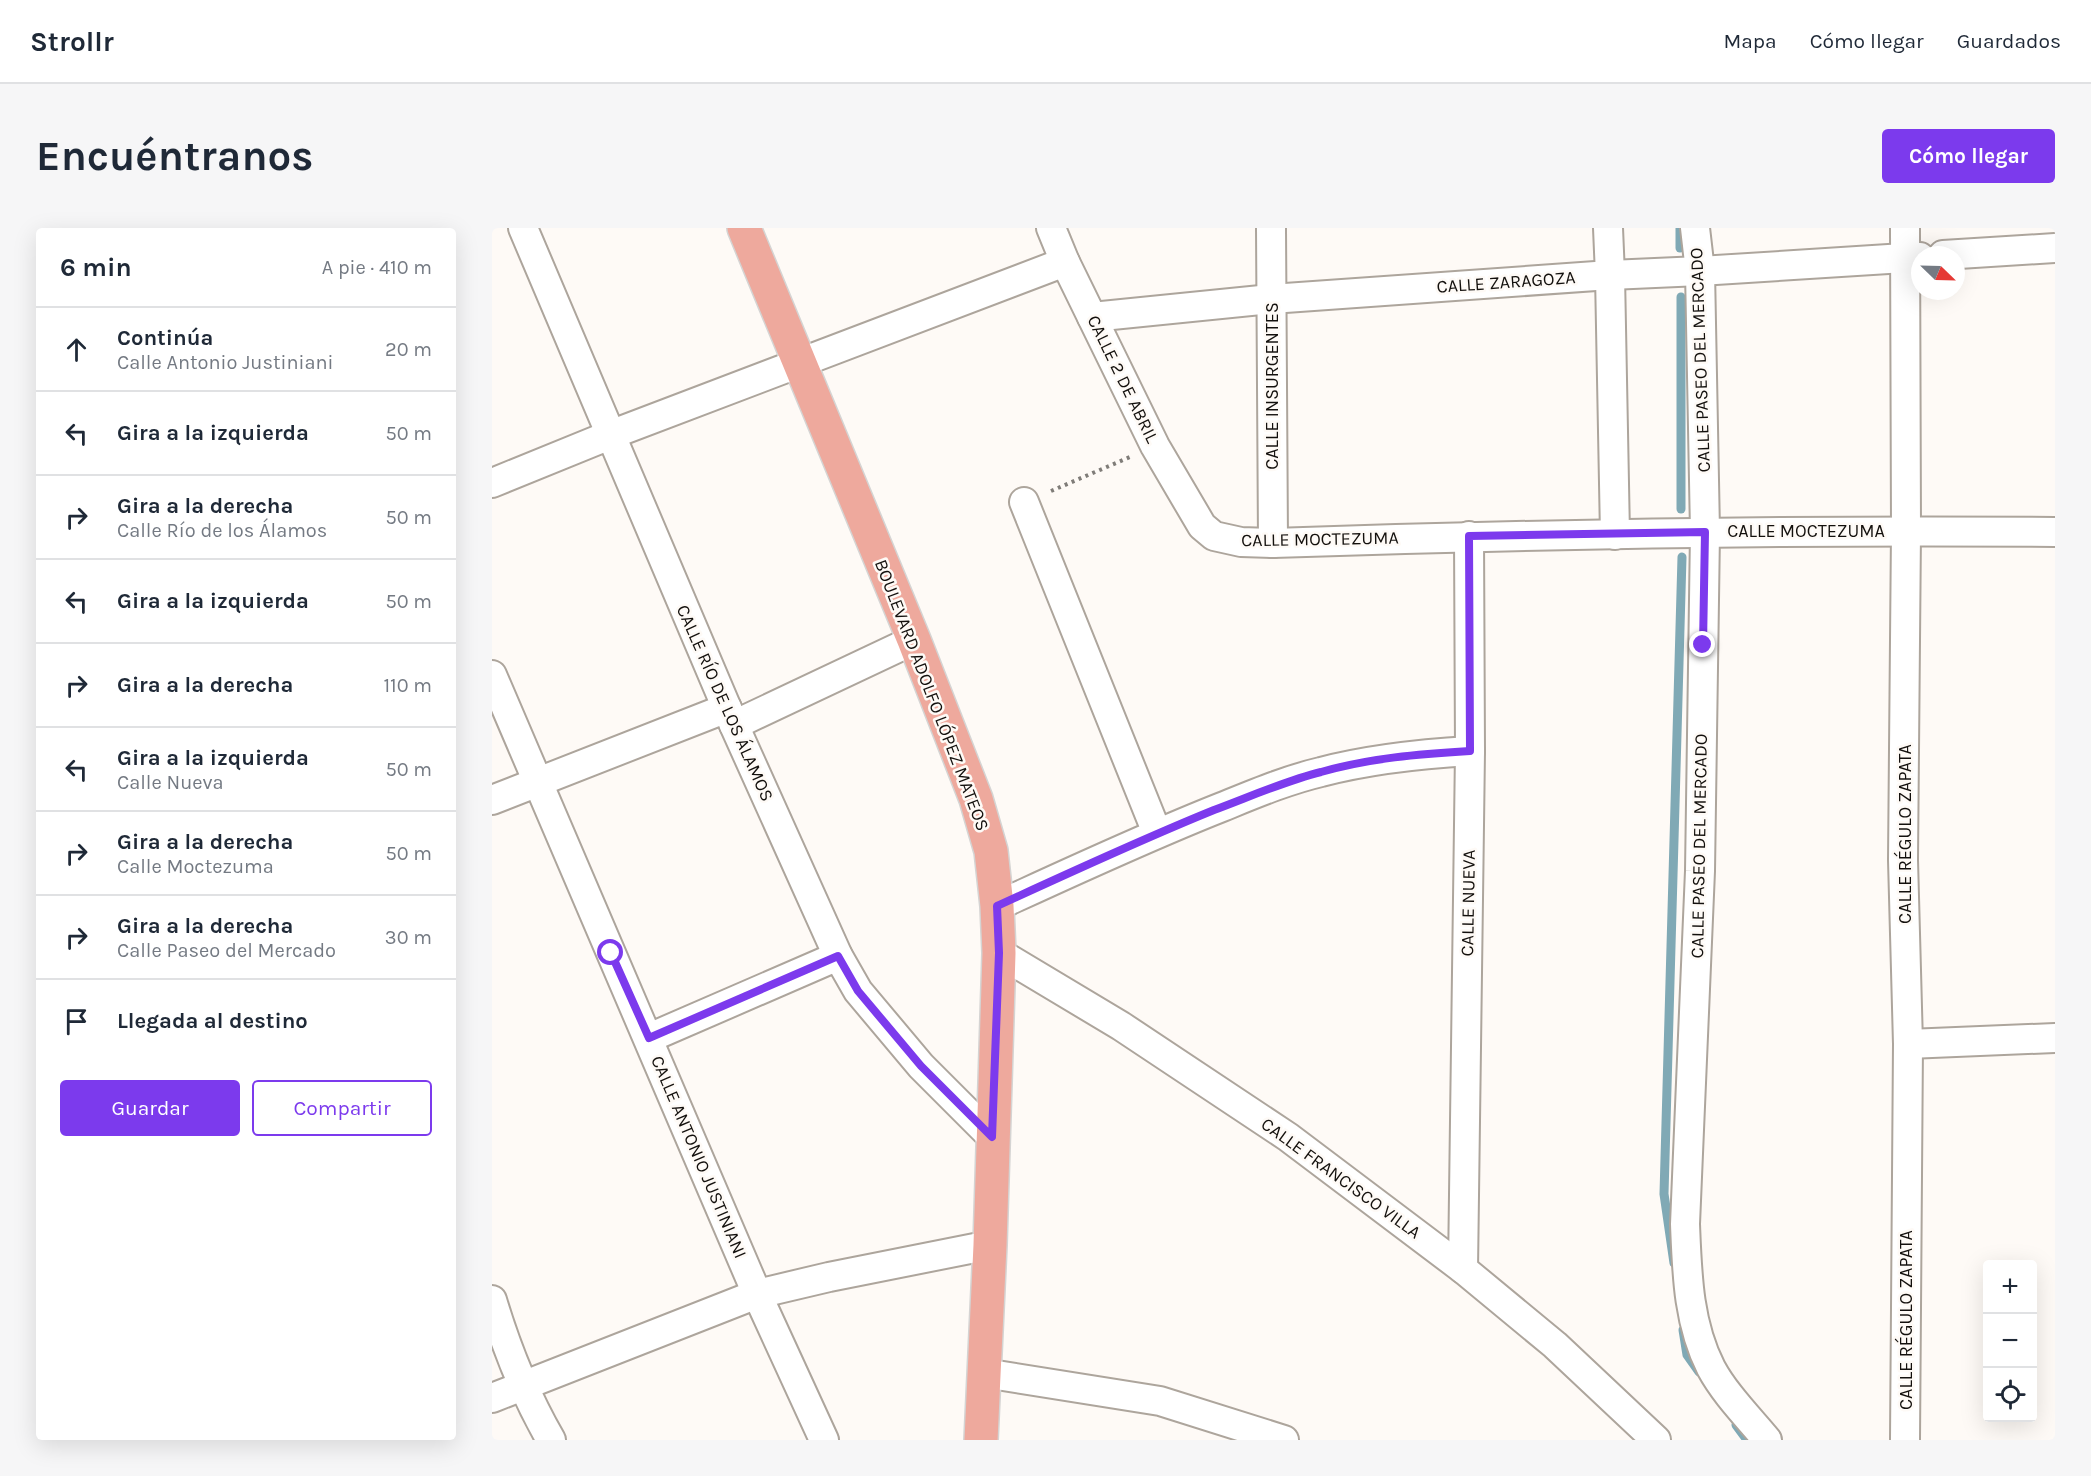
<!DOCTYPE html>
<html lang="es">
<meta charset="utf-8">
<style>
:root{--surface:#fff;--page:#f6f6f7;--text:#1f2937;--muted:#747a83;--line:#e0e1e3;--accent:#7c3aed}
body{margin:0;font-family:Karla,sans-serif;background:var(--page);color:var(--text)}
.controls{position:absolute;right:18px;bottom:18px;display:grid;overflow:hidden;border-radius:6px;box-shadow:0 6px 24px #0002}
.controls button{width:54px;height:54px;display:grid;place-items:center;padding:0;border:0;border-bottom:2px solid var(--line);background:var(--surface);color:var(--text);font:30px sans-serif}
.compass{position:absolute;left:1419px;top:18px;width:54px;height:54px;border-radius:50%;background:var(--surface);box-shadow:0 6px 24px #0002;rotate:113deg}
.stop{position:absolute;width:18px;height:18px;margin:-14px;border:4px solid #7c3aed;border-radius:50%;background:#fff}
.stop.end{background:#7c3aed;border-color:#fff;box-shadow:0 2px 6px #0008}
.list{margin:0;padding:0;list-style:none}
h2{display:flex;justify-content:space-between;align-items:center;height:78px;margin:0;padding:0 24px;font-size:26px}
h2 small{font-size:20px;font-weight:400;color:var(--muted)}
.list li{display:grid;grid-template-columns:39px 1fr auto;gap:18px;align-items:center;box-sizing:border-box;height:84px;padding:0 24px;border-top:2px solid var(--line)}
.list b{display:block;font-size:22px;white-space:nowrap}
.list p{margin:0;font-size:20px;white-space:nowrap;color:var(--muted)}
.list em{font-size:20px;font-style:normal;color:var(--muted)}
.actions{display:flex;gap:12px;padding:18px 24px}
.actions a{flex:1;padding:14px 0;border:2px solid var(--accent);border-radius:6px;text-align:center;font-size:21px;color:var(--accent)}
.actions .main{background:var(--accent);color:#fff}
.icon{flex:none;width:33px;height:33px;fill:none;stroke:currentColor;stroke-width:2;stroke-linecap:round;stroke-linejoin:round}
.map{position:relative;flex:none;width:1563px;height:1212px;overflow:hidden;border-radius:6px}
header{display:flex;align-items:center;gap:36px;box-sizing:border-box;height:84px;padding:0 30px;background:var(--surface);border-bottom:2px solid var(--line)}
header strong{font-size:28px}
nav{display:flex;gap:33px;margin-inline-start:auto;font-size:21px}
.intro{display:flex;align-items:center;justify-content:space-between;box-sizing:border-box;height:144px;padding:0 36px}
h1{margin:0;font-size:42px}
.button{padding:15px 27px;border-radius:6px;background:var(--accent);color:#fff;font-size:21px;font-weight:700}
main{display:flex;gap:36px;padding:0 36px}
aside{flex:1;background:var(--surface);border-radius:6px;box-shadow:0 6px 24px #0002}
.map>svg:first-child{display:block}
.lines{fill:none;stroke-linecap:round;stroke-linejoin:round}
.stream{stroke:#80a9b5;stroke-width:9}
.street-casing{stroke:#ada59c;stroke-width:32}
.primary-casing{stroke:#d5d4d3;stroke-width:36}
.path{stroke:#7f7c78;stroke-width:4;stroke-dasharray:3 4.5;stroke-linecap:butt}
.street{stroke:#fff;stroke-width:28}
.primary{stroke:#eea99d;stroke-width:33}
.route{stroke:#7c3aed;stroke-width:8}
.labels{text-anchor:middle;stroke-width:5;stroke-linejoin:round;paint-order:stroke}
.street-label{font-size:18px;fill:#13100d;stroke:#fefaf6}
</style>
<header>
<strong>Strollr</strong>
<nav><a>Mapa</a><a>Cómo llegar</a><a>Guardados</a></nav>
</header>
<div class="intro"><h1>Encuéntranos</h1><a class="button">Cómo llegar</a></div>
<main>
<aside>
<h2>6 min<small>A pie · 410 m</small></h2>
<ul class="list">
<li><svg class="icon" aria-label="ahead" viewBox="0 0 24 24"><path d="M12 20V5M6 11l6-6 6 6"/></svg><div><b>Continúa</b><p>Calle Antonio Justiniani</p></div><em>20 m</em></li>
<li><svg class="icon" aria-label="left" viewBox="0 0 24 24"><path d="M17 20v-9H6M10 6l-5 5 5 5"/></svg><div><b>Gira a la izquierda</b></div><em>50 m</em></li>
<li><svg class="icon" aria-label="right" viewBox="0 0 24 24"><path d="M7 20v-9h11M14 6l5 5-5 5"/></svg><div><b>Gira a la derecha</b><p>Calle Río de los Álamos</p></div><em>50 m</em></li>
<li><svg class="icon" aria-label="left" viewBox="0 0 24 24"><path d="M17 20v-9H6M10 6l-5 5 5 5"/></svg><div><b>Gira a la izquierda</b></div><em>50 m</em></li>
<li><svg class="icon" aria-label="right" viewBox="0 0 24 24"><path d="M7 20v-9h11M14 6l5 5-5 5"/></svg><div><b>Gira a la derecha</b></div><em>110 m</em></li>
<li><svg class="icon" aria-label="left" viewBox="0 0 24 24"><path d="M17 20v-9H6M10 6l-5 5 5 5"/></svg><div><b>Gira a la izquierda</b><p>Calle Nueva</p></div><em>50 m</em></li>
<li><svg class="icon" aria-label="right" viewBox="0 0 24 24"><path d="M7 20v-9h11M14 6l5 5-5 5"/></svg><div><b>Gira a la derecha</b><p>Calle Moctezuma</p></div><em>50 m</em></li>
<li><svg class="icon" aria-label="right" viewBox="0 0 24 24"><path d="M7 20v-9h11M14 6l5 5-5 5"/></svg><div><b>Gira a la derecha</b><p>Calle Paseo del Mercado</p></div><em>30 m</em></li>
<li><svg class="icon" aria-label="arrive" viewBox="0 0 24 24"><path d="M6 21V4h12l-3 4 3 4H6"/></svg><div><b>Llegada al destino</b></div></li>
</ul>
<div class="actions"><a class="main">Guardar</a><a>Compartir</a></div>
</aside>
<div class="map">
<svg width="1563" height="1212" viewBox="0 0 1563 1212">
<rect width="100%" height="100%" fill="#fefaf6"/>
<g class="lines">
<g class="stream">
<polyline points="1188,0 1188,20"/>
<polyline points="1189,69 1189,281"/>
<polyline points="1182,1035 1172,966 1190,329"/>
<polyline points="1191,1102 1195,1127 1207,1144"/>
<polyline points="1244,1197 1255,1212"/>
</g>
<g class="street-casing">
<g id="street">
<polyline points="31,0 242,497 346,728 366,763 429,838 500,909"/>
<path d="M559,0l14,34 90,184 47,80 12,10 27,6 32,1c261,-9 521,-13 782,-11"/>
<polyline points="779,0 781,315"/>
<polyline points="1116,0 1118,47 1123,307"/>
<path d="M1203,0l5,43 5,261 -5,339 -15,353c2,49 3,99 26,144 14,26 37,49 56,72"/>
<polyline points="1451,27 1563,20"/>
<polyline points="600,89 779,71 1118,47 1208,43 1428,29"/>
<polyline points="0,255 118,207 573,34"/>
<polyline points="532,274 665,605"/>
<polyline points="0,447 265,1066 332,1212"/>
<polyline points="242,497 422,412"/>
<polyline points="0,572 235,480"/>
<path d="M505,678c74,-34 149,-69 225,-99 32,-13 65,-27 99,-35 49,-13 98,-18 149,-21"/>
<polyline points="507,725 629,798 796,909 971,1041 1063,1117 1164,1212"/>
<polyline points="157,810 346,728"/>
<polyline points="1416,816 1563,810"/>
<polyline points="971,1041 978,523 977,308"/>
<path d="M0,1072c15,50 33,95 59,140"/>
<polyline points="492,1145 668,1173 792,1212"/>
<polyline points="0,1170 265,1066 337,1049 498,1017"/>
<polyline points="1413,1212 1416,816 1411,632 1414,303 1413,0"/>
</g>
</g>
<g class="primary-casing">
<polyline id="primary" points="252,0 422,412 484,571 499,623 505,678 507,725 498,1017 489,1212"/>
</g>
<polyline class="path" points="559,263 638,229"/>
<use href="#street" class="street"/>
<use href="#primary" class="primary"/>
</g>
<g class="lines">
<path class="route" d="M119,725l38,85 189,-82 20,35 63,75 71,71 7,-184 -2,-47c72,-33 143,-66 217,-96 35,-13 71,-29 107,-38 49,-14 98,-18 149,-21l-1,-215 236,-4 -2,113"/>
</g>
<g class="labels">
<g class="street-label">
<text transform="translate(1014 54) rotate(-4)" y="6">CALLE ZARAGOZA</text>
<text transform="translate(1208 132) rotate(-92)" y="6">CALLE PASEO DEL MERCADO</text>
<text transform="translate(631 151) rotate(64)" y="6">CALLE 2 DE ABRIL</text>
<text transform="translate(780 158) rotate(-90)" y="6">CALLE INSURGENTES</text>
<text x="1314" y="309">CALLE MOCTEZUMA</text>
<text transform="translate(828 311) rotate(-1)" y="6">CALLE MOCTEZUMA</text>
<text transform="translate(440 467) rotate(69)" y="6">BOULEVARD ADOLFO LÓPEZ MATEOS</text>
<text transform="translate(233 475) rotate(66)" y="6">CALLE RÍO DE LOS ÁLAMOS</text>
<text transform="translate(1413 606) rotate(-90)" y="6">CALLE RÉGULO ZAPATA</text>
<text transform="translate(1207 618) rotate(-89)" y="6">CALLE PASEO DEL MERCADO</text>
<text transform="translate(976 675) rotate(-89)" y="6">CALLE NUEVA</text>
<text transform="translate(207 929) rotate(67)" y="6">CALLE ANTONIO JUSTINIANI</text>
<text transform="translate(849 950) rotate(36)" y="6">CALLE FRANCISCO VILLA</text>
<text transform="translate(1414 1092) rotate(-90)" y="6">CALLE RÉGULO ZAPATA</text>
</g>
</g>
</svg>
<div class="controls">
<button>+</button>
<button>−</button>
<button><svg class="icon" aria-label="locate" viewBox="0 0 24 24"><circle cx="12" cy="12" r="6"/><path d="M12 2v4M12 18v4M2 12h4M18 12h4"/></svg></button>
</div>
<svg class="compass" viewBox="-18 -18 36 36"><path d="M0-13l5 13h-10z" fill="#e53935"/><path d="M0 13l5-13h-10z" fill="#747a83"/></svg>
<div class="stop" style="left:119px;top:725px"></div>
<div class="stop end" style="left:1211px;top:417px"></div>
</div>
</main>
